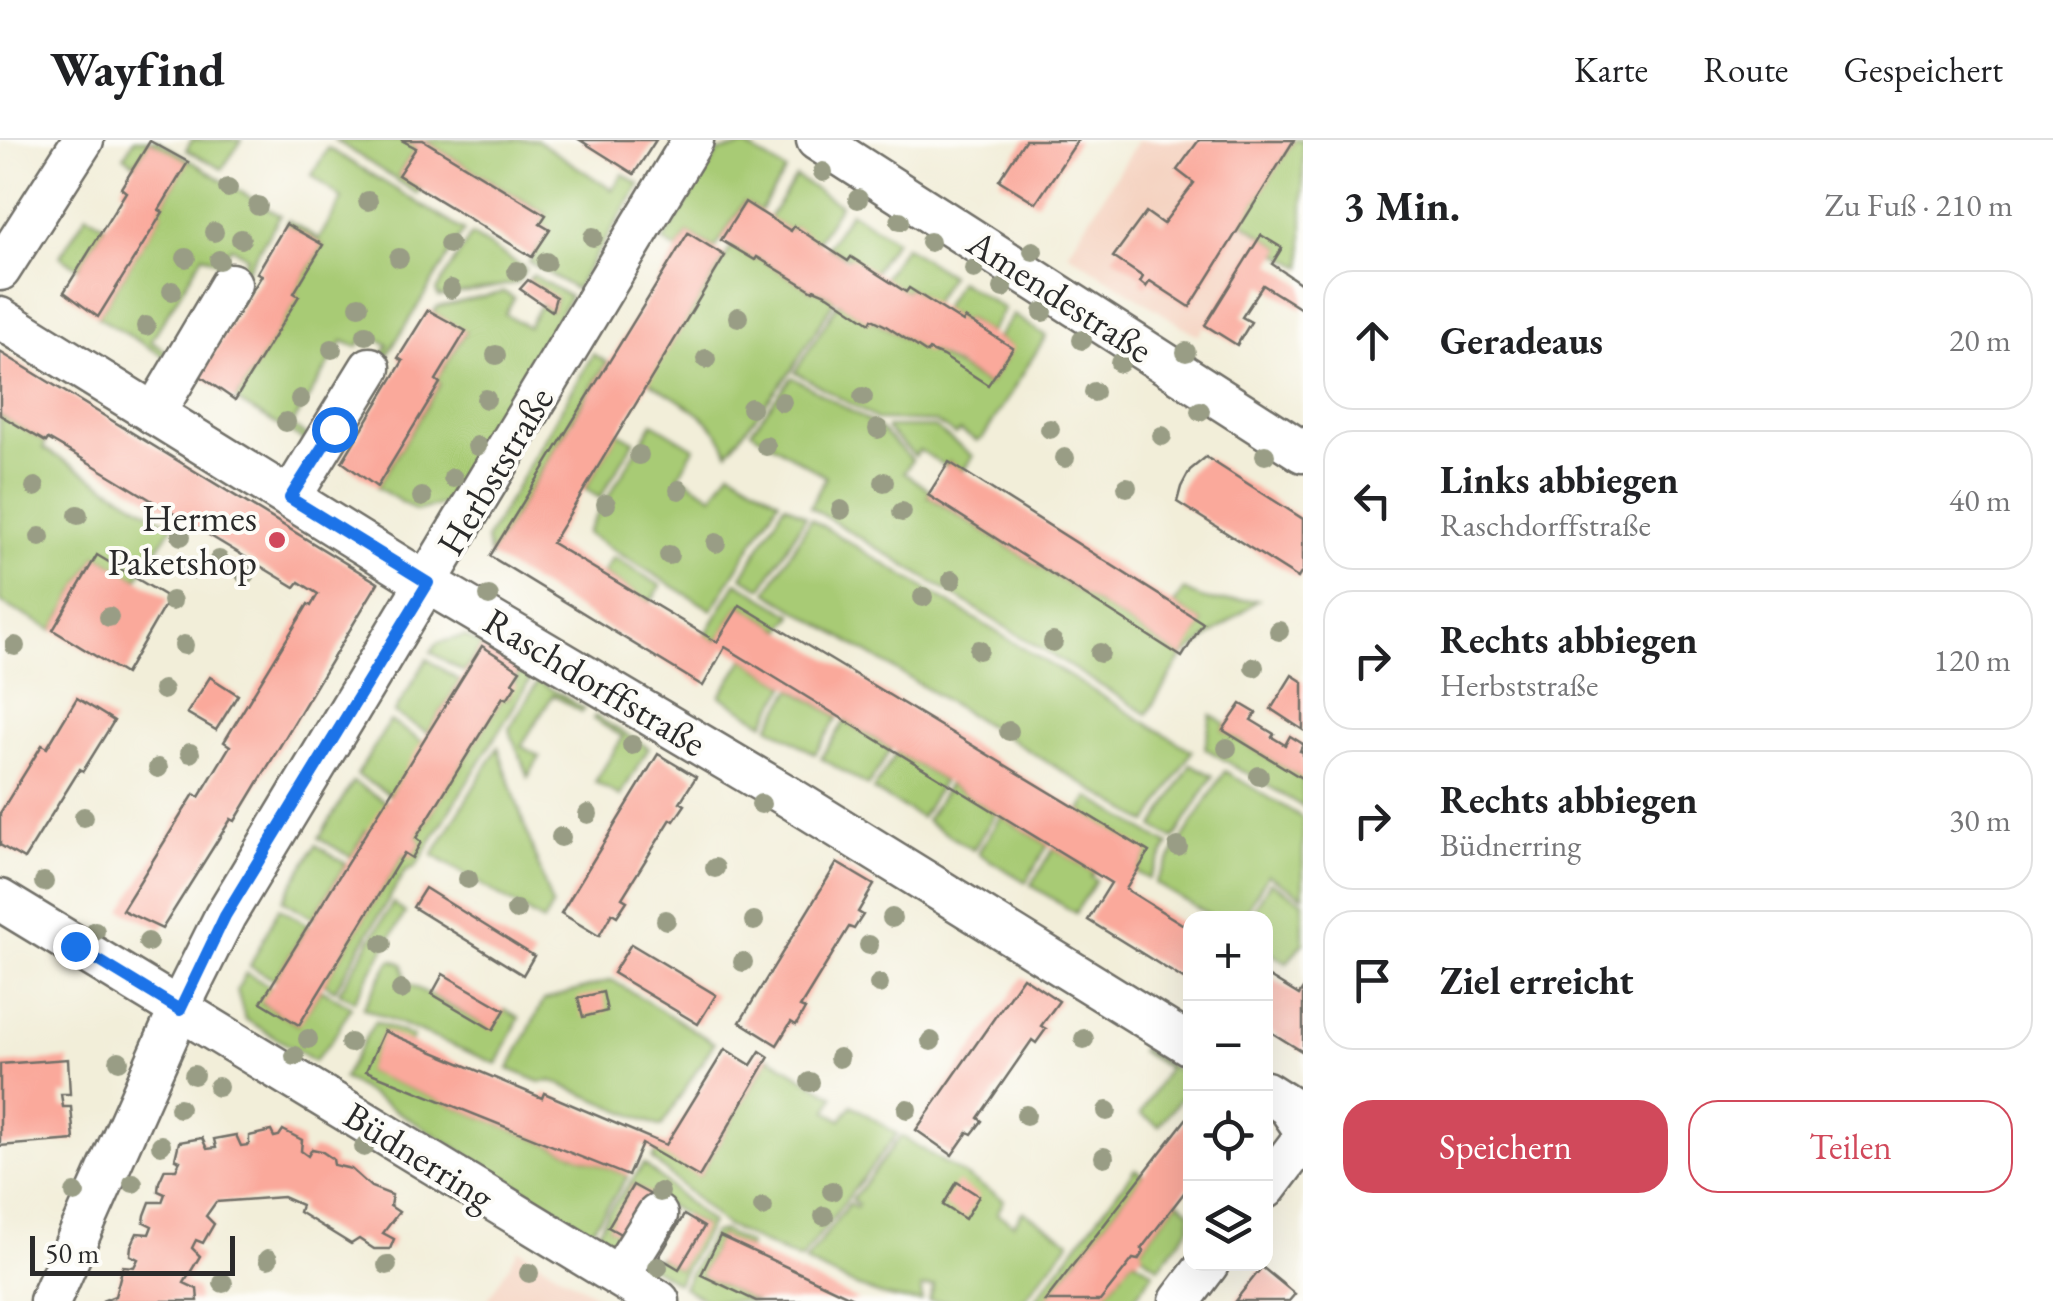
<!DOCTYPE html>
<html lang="de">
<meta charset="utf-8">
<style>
:root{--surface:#fff;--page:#f2f2f2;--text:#202124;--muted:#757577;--line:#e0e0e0;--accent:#d1495b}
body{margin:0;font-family:"EB Garamond",serif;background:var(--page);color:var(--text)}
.controls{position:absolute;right:30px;bottom:30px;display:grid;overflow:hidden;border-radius:20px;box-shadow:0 10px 40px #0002}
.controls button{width:90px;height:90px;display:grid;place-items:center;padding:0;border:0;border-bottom:2px solid var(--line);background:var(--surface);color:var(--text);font:50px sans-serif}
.scale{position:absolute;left:30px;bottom:25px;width:205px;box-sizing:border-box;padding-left:10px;border:5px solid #2b2b2b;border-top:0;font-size:28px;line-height:35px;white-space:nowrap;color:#2b2b2b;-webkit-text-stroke:8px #fdfcf7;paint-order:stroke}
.stop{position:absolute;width:30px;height:30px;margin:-22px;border:8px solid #1a73e8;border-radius:50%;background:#fff}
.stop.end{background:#1a73e8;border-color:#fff;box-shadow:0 2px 10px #0008}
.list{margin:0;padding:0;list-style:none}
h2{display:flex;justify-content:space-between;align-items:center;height:130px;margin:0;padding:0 40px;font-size:42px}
h2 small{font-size:32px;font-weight:400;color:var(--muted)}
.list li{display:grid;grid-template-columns:65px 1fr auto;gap:30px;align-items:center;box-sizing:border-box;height:140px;margin:0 20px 20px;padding:0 20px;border:2px solid var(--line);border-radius:30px}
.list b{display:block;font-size:38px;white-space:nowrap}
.list p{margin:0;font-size:32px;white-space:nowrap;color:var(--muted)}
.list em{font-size:32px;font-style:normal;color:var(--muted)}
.actions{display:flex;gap:20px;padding:30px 40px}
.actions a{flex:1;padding:22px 0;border:2px solid var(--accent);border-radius:30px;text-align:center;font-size:35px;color:var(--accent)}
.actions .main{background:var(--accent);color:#fff}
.icon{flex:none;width:55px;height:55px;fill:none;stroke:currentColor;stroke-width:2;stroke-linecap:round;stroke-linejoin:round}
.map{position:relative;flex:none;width:1303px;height:1161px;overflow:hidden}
header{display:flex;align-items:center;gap:60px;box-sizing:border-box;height:140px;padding:0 50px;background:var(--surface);border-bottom:2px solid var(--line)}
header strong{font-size:48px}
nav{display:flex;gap:55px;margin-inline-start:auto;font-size:35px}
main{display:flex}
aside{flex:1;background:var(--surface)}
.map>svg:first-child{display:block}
.built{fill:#f5d3c1}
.green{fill:#a8cb74;stroke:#6a7b50;stroke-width:2.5}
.building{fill:#faa99b}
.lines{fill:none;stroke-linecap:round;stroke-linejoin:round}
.minor-casing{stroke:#716f68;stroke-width:45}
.minor{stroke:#fff;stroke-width:40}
.tree{fill:#999d85}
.route{stroke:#1a73e8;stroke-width:12}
.poi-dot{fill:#d1495b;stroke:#fdfcf7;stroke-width:4}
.labels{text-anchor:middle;stroke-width:8;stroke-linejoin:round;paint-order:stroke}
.street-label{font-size:38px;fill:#2b2b2b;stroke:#fdfcf7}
.poi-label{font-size:38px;fill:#2b2b2b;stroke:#fdfcf7;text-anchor:end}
</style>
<header>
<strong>Wayfind</strong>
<nav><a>Karte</a><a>Route</a><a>Gespeichert</a></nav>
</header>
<main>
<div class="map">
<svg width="1303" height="1161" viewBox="0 0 1303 1161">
<rect width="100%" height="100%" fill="#fdfcf7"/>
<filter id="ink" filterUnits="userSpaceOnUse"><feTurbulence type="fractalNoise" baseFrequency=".01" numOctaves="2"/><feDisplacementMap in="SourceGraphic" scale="20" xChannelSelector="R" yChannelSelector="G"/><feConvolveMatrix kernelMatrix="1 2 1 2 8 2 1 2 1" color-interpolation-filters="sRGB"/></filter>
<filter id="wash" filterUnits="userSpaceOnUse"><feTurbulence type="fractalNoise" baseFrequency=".0048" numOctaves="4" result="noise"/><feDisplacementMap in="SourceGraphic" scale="40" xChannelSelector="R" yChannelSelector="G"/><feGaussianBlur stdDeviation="2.25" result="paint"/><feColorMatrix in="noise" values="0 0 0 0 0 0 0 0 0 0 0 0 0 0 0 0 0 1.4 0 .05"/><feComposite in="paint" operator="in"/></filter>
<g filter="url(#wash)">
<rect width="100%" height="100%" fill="#f2eed9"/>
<g class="built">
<polygon points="1138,0 1303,0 1303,127 1261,96 1198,196 1068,113"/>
<polygon points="519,1109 605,1161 487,1161"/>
</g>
<g class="green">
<polygon points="134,0 157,0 280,76 242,137 237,134 247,117 231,107 220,123 203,115 151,201 175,217 172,221 98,177 162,73 159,70 187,23 150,1 135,24 124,16"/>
<polygon points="192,0 242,0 222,29 186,10"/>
<polygon points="335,0 402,0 416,8 398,35 421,49 418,54"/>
<polygon points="423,0 537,0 612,50 623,34 640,45 575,149 529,122 549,90 540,84 546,74"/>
<polygon points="1294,0 1303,0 1303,127 1278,114 1281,108 1242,82"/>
<polygon points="746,6 786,31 760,71 744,62 715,109 688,93 677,110 663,101 718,12"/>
<polygon points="328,8 464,91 382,224 378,221 388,205 368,193 357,207 343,201 292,285 313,301 318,309 235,260 298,157 294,153 323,105 286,84 288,80 319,99 342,59 312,35"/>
<polygon points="796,37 840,65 817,102 794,87 791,91 769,78"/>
<polygon points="850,72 895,100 874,132 827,107"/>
<polygon points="87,74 105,86 79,128 60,116"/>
<polygon points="471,95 526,129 517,143 439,157 436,151"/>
<path d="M732,106l23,14 2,-3 55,34 2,-2 21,11 -45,72 -62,80c-12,-35 -51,-52 -80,-71z"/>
<polygon points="904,106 950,135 932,164 909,148 906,152 883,139"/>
<polygon points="533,135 570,157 444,364 416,371 377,347 440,244 436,240 466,192 433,173 437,167 504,152 514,158 505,174 528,187 540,165 552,170 556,158 528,140"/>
<polygon points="959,141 1004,169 989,193 966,178 963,182 942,169"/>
<polygon points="839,162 870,182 872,179 927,212 929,210 988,245 1012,208 997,198 1013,175 1046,196 983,298 977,301 960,291 956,295 935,282 878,280 795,232"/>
<polygon points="593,214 607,222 490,416 486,400"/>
<path d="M792,237l85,49 35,34 -8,13 27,18 -3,5 253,160 22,-33 -29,-19 10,-14c30,17 43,9 74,10l-76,57 -35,57 -337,-207 16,-30 -75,-46z"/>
<polygon points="0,275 46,302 43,308 173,386 137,439 97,415 53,490 0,462"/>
<polygon points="653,283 694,308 679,335 713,356 730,330 779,360 712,470 586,393"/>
<polygon points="887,287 934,287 973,316 963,331 949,322 946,326 919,310 915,316 887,290"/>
<polygon points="618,292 634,301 600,358 585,349"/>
<polygon points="785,364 806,376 762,448 742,437"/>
<polygon points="811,379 1192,611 1148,683 767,452"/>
<polygon points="613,417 661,446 650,462 603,433"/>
<polygon points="737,442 793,475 782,490 740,465 717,502 705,495"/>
<polygon points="465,496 482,506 464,532 431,512 437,503"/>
<polygon points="427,519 460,541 428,593 394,573"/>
<polygon points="744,519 787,545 764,583 720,556"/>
<polygon points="520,530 532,537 416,726 405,731 335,850 324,843 404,713 412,717 421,702 416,698 503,557 508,559"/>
<polygon points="538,541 584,569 582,572 553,555 521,606 540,617 528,637 509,589"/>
<polygon points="792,549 838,577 815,614 769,586"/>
<polygon points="1211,575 1226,584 1223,590 1303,639 1303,667 1205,608"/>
<polygon points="595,576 649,608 620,656 595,642 623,597 593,579"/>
<polygon points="390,581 424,603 390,655 357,635"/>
<polygon points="845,581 891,609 868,646 821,618"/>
<polygon points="498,607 552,766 543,782 433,715"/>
<polygon points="897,612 943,641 921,678 873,650"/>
<polygon points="1191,624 1213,636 1174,699 1154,687"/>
<polygon points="1225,631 1303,678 1303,756 1268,735 1242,778 1214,778 1155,743"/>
<polygon points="353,642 386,662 370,692 366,690 351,717 319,698"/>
<polygon points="949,644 996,673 973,710 926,681"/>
<polygon points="1089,657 1169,705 1149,739 1136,732 1148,713 1081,671"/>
<polygon points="1001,676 1048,705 1026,742 978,713"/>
<polygon points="316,705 346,724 313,778 283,760"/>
<polygon points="1054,708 1094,733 1091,737 1096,741 1075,773 1031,745"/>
<polygon points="1270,742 1303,761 1303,802 1287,823 1266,810 1266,778 1249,778"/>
<polygon points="393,763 405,773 354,861 339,852"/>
<polygon points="279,768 308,785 275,840 250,826"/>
<polygon points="394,820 403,824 406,842 492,889 505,870 519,878 497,924 363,868 390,821"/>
<polygon points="246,833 271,847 262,863 298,885 321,849 351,867 332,900 314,921 245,879 237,850"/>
<polygon points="612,840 714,903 661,987 552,941 540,942 509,929 544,860"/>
<polygon points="375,881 413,897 410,903 384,892 367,931 628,1036 591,1091 343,938"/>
<polygon points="1141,908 1190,938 1190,946 1159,986 1140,974 1168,928 1140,911"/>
<polygon points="769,917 834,956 827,971 841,980 852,965 897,994 800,1120 726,1086 652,1019 657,1011 699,1036"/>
<path d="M901,996l103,64 -7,14 17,10 9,-13 47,30 -47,60h-94l5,-15 -13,2 1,13c-43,0 -79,-21 -117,-39l44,-59 7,5 2,-3 -6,-5z"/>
<polygon points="644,1024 711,1083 677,1143 637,1118 639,1114 655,1122 659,1117 679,1129 703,1086 633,1045 609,1087 628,1098 627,1113 597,1094 609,1071"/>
<polygon points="1135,1029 1143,1035 1045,1161 1034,1161"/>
<polygon points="1178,1061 1190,1071 1190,1086 1159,1127 1142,1114 1141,1109"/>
<polygon points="723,1091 749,1104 748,1109 720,1096 701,1135 756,1161 707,1161 683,1147 713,1093"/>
<polygon points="1133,1119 1154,1132 1132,1161 1100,1161"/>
</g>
<g id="blocks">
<g class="building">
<polygon points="401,0 423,0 546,75 540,84 550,90 532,117 398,35 416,8"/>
<polygon points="580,0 656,0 634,34"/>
<polygon points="1025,0 1078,0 1036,63 999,40"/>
<polygon points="1199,0 1294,0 1190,167 1150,141 1146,147 1140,142 1143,137 1113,117 1146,72 1163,84 1194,43 1177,30"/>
<polygon points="150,1 188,22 159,70 163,72 98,177 64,152 126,52 121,48"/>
<polygon points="745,62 791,91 794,86 848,121 851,117 906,152 909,148 963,182 965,178 1013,208 988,245 943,216 929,210 927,213 886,186 872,179 870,183 828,155 814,149 813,151 757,117 755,120 721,100"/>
<polygon points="286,84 323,105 294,153 299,156 235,260 200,236 262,135 257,133"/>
<polygon points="688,93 725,116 552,403 717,502 740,465 1149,712 1126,749 1190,789 1190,843 1088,780 1111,743 725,507 703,546 490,416"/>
<polygon points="1261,95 1282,108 1272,124 1303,145 1303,170 1263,145 1242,177 1251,182 1237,205 1205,185"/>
<polygon points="528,140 556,157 552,171 520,149"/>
<polygon points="428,170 466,191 436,240 440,243 377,347 342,322 403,221 398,218"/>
<polygon points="0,212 378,443 235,681 231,679 162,789 122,770 194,654 199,657 230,606 224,602 308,464 311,466 318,454 299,442 295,447 93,325 48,299 46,302 0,275"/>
<polygon points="1206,317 1303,379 1303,430 1298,438 1177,362 1181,347 1190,330"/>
<polygon points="949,322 1203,483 1182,517 928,355"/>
<polygon points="97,415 169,458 125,534 53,490"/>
<polygon points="482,506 520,530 512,542 516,545 507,559 503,557 416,698 421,702 412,718 404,713 299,885 261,862"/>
<polygon points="1292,535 1303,542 1303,590 1271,569"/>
<polygon points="210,537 238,555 216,590 187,573"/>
<polygon points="77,558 114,581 83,631 80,629 24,719 0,705 0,673 42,605 47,608"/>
<polygon points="1241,564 1256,573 1251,580 1274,594 1272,597 1285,605 1290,596 1303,604 1300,611 1303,612 1303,639 1223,590"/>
<polygon points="658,614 696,637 680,662 685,665 674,681 671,679 622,758 627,761 617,776 612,773 599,796 561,773"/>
<polygon points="837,723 874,745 858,772 863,775 854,789 849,787 800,867 805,869 796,885 791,882 777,905 740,882"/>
<polygon points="425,748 534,816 523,835 413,767"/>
<polygon points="631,804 716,855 698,884 613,833"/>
<polygon points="443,834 505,870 493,890 432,854"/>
<polygon points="1266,835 1299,855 1303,849 1303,912 1266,889"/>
<polygon points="1023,837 1059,861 1041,886 1046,889 1036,903 1032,900 978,978 982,981 972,994 968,992 952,1015 916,990"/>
<polygon points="603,852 607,871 583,877 578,858"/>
<polygon points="384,891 542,958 544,953 666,1005 725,909 751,925 760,911 769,917 699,1037 642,1004 628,1036 366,931"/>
<polygon points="68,919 70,954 61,954 63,967 71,967 74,1000 0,1006 0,924"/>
<polygon points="1190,974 1190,1045 1141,1109 1144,1111 1138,1120 1133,1119 1100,1161 1045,1161"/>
<polygon points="283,990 302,1000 301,1011 308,1016 312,1009 321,1011 333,1019 334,1025 351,1029 371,1047 392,1055 390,1066 399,1072 383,1093 394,1099 390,1109 374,1109 359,1099 351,1104 299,1072 301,1065 283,1057 216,1062 206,1076 214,1084 203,1103 196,1100 192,1108 200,1116 184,1143 197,1149 198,1161 102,1161 115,1156 123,1126 134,1127 138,1119 130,1115 131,1106 137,1093 149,1094 152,1086 144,1082 145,1075 150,1062 162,1062 165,1054 158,1051 159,1042 165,1029 176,1029 180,1021 175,1019 179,1002 202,998 207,1009 216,1008 214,999 236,995 241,1006 249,1005 249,996 271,991 274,997 279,996"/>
<polygon points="957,1042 979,1056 965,1079 943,1065"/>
<polygon points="633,1045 653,1056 628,1098 608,1087"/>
<polygon points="684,1075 704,1087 679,1129 659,1117"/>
<polygon points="720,1096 804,1135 859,1161 756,1161 701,1135"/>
<polygon points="1262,1127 1295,1154 1289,1161 1235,1161"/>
</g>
</g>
</g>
<g filter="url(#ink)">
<use href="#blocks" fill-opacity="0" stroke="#716f68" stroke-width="2.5"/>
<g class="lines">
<g class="minor-casing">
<g id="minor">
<polyline points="817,0 1303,312"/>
<polyline points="0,130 83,0"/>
<polyline points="0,178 409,432 789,657 1190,905"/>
<polyline points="154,274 231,144"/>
<polyline points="290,358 370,228"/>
<polyline points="0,760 659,1161"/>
<polyline points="1266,952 1288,966 1303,988"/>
<polyline points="1266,1048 1303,999"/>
<polyline points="619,1136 657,1075"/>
<polyline points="50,1161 189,848 225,776 693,0"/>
<polyline points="1180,1161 1208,1124"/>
</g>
</g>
<use href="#minor" class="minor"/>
</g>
<g class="tree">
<circle cx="823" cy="32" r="10"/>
<circle cx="228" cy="48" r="10"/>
<circle cx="858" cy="59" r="10"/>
<circle cx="368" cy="61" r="10"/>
<circle cx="258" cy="66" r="10"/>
<circle cx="900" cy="81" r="10"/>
<circle cx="214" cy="92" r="10"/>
<circle cx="593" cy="97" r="10"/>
<circle cx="241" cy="99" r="10"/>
<circle cx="930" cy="102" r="10"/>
<circle cx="449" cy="104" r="10"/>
<circle cx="1033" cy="111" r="10"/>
<circle cx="186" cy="118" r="10"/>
<circle cx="399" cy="118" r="10"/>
<circle cx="219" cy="120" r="10"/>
<circle cx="546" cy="122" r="10"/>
<circle cx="974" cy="129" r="10"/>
<circle cx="517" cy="131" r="10"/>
<circle cx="1003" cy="148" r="10"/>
<circle cx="451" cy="149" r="10"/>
<circle cx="172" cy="151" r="10"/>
<circle cx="359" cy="166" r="10"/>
<circle cx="1043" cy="172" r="10"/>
<circle cx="738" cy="177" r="10"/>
<circle cx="146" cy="186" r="10"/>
<circle cx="366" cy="195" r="10"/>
<circle cx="1082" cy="200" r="10"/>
<circle cx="332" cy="209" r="10"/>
<circle cx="1186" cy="212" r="10"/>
<circle cx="496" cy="215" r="10"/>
<circle cx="706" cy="219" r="10"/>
<circle cx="1120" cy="223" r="10"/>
<circle cx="1094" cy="252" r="10"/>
<circle cx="863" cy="257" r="10"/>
<circle cx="300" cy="259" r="10"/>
<circle cx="486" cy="259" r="10"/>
<circle cx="782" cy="262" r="10"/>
<circle cx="751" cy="268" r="10"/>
<circle cx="1200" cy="271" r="10"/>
<circle cx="286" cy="282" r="10"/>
<circle cx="878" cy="289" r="10"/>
<circle cx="1050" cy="289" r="10"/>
<circle cx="1162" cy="296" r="10"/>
<circle cx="477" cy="306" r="10"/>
<circle cx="766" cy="306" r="10"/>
<circle cx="639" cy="315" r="10"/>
<circle cx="1265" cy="315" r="10"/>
<circle cx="1065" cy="318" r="10"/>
<circle cx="453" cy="338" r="10"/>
<circle cx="884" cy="342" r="10"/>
<circle cx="35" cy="347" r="10"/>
<circle cx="1127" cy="347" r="10"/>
<circle cx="679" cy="350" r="10"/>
<circle cx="422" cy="357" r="10"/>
<circle cx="606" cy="364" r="10"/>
<circle cx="841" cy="370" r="10"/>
<circle cx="902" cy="372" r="10"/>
<circle cx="78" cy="375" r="10"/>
<circle cx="181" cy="396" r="10"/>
<circle cx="40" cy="397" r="10"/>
<circle cx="716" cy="403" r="10"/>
<circle cx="669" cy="415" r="10"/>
<circle cx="219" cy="420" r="10"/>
<circle cx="191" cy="430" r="10"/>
<circle cx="245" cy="434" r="10"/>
<circle cx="952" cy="440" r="10"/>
<circle cx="489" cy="456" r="10"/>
<circle cx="923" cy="457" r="10"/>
<circle cx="172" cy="461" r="10"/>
<circle cx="109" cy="477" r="10"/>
<circle cx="1279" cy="491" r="10"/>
<circle cx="1053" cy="502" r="10"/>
<circle cx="184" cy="505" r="10"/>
<circle cx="15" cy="506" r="10"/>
<circle cx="979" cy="510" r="10"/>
<circle cx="1100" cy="513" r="10"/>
<circle cx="1254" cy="527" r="10"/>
<circle cx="163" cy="550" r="10"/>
<circle cx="1009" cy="591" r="10"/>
<circle cx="632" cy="605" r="10"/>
<circle cx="1227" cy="608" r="10"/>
<circle cx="190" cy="613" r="10"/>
<circle cx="158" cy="628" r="10"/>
<circle cx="1259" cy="636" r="10"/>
<circle cx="761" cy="664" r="10"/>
<circle cx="588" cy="674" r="10"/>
<circle cx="84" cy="677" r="10"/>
<circle cx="561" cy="697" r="10"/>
<circle cx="1178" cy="707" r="10"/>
<circle cx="715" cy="728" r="10"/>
<circle cx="468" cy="739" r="10"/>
<circle cx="44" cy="742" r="10"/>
<circle cx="516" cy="770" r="10"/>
<circle cx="892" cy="778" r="10"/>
<circle cx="666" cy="780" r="10"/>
<circle cx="754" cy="781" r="10"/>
<circle cx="95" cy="791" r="10"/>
<circle cx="148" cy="802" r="10"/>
<circle cx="382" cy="804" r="10"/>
<circle cx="869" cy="805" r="10"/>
<circle cx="743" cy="822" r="10"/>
<circle cx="879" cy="844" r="10"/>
<circle cx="401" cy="850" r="10"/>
<circle cx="308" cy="899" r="10"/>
<circle cx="1084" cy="899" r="10"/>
<circle cx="931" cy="901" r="10"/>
<circle cx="350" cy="903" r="10"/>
<circle cx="295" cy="916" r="10"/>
<circle cx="839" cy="918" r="10"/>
<circle cx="119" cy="921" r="10"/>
<circle cx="194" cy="935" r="10"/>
<circle cx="810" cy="942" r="10"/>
<circle cx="218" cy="947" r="10"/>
<circle cx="179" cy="968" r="10"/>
<circle cx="907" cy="969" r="10"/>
<circle cx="1107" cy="971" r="10"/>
<circle cx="1026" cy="975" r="10"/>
<circle cx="161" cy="1005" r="10"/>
<circle cx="364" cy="1007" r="10"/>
<circle cx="1104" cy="1017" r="10"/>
<circle cx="133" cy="1043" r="10"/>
<circle cx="832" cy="1051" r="10"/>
<circle cx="660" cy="1052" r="10"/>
<circle cx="75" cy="1053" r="10"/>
<circle cx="763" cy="1067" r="10"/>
<circle cx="824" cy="1076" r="10"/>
<circle cx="268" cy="1119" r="10"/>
<circle cx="387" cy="1125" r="10"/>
<circle cx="658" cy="1127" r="10"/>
<circle cx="529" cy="1133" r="10"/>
<circle cx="223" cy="1143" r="10"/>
</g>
</g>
<g class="lines" filter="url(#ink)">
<polyline class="route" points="75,806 180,870 225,776 428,443 290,358 334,289"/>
</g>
<circle class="poi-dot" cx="277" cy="400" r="10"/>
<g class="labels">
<g class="street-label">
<text transform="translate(1060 156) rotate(33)" y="13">Amendestraße</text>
<text transform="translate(495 331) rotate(-59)" y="13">Herbststraße</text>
<text transform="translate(595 542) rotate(31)" y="13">Raschdorffstraße</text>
<text transform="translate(419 1016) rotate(32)" y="13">Büdnerring</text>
</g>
<g class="poi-label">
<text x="257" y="391">Hermes<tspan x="257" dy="44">Paketshop</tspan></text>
</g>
</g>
</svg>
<div class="controls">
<button>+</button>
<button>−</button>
<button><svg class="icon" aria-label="locate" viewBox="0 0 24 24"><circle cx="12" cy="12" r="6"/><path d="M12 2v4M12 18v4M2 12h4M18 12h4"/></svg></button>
<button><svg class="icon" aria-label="layers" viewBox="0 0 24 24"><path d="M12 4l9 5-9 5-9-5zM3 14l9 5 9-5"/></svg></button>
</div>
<div class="scale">50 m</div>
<div class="stop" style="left:334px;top:289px"></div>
<div class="stop end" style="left:75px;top:806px"></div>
</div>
<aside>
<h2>3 Min.<small>Zu Fuß · 210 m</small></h2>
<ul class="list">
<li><svg class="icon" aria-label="ahead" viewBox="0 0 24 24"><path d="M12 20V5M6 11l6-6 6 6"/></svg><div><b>Geradeaus</b></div><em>20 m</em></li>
<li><svg class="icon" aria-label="left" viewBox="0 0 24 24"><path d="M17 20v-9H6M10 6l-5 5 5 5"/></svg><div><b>Links abbiegen</b><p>Raschdorffstraße</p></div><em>40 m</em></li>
<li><svg class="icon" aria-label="right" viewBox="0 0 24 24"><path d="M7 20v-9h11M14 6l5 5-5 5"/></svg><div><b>Rechts abbiegen</b><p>Herbststraße</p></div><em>120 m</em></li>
<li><svg class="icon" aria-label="right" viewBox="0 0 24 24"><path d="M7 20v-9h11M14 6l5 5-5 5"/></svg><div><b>Rechts abbiegen</b><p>Büdnerring</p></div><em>30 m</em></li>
<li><svg class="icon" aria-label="arrive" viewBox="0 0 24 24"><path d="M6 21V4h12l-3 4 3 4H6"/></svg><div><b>Ziel erreicht</b></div></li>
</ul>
<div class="actions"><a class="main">Speichern</a><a>Teilen</a></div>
</aside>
</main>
